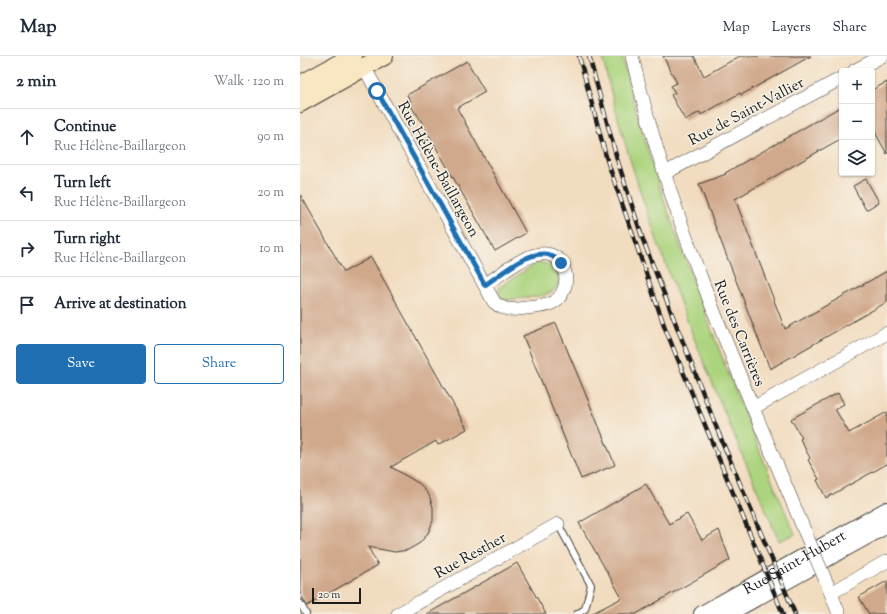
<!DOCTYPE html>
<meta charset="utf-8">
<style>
:root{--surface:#fff;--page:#f6f6f7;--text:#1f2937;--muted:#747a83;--line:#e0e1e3;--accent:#1f6fb2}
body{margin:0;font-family:"Sorts Mill Goudy",serif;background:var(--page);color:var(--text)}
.controls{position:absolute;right:12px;top:12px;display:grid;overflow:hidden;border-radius:4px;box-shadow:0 1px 3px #0004}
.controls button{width:36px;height:36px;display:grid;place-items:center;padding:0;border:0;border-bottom:1px solid var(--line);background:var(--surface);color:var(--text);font:20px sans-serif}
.scale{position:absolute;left:12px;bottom:10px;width:49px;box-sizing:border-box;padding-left:4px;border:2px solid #1c1c1c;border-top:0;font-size:11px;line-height:14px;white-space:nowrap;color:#1c1c1c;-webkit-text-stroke:3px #f7f3e8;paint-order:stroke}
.stop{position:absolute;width:12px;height:12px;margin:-9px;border:3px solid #1f6fb2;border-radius:50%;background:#fff}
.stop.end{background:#1f6fb2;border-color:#fff;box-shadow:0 1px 4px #0008}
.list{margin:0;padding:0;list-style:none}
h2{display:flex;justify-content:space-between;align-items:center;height:52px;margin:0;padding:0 16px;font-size:17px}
h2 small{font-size:13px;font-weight:400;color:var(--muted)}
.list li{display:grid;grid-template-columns:26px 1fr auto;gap:12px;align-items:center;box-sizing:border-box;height:56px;padding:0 16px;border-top:1px solid var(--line)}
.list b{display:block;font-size:15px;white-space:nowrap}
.list p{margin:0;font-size:13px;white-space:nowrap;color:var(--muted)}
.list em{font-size:13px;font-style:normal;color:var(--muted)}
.actions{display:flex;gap:8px;padding:12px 16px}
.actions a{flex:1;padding:9px 0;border:1px solid var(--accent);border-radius:4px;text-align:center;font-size:14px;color:var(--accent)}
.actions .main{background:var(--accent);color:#fff}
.icon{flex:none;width:22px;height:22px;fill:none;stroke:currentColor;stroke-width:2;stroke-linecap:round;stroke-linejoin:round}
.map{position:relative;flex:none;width:587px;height:558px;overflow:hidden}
header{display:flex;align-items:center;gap:24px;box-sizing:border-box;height:56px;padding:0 20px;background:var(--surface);border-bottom:1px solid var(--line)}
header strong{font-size:19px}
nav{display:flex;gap:22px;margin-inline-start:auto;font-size:14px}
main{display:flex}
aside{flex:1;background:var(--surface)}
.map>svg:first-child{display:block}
.green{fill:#acd47e;stroke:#64784d}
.building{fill:#d0a88b}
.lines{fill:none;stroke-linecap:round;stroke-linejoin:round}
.service-casing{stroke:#3c3934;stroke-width:8}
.minor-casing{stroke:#3c3934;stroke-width:14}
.tertiary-casing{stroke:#3c3934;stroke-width:18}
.secondary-casing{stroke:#3c3934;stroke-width:20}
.service{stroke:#fff;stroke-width:6}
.minor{stroke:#fff;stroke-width:13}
.tertiary{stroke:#fff;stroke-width:16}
.secondary{stroke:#f9e7c3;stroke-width:18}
.rail-casing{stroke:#1c1c1c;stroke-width:4.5}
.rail{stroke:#f7f3e8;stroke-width:3;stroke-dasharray:9;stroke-linecap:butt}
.minor-bridge-casing{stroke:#3c3934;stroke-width:14;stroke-linecap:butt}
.minor-bridge{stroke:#fff;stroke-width:13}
.route{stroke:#1f6fb2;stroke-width:5}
.labels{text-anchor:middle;stroke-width:3;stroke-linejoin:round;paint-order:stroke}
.street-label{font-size:15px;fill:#1c1c1c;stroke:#f7f3e8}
</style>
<header>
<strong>Map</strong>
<nav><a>Map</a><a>Layers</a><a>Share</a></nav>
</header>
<main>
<aside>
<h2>2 min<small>Walk · 120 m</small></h2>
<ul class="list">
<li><svg class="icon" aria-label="ahead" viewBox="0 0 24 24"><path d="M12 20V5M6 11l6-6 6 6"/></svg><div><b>Continue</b><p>Rue Hélène-Baillargeon</p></div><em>90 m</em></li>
<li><svg class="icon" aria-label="left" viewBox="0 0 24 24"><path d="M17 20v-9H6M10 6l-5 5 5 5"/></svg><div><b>Turn left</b><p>Rue Hélène-Baillargeon</p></div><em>20 m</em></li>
<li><svg class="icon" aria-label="right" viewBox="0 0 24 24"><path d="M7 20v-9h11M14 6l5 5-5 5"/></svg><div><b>Turn right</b><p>Rue Hélène-Baillargeon</p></div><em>10 m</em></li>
<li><svg class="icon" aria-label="arrive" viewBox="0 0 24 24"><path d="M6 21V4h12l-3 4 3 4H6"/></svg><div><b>Arrive at destination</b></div></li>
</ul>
<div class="actions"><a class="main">Save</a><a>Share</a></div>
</aside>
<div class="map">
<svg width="587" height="558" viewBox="0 0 587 558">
<rect width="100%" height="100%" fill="#f7f3e8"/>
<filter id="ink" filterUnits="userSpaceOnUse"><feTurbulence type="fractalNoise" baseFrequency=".025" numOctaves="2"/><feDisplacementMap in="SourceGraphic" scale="8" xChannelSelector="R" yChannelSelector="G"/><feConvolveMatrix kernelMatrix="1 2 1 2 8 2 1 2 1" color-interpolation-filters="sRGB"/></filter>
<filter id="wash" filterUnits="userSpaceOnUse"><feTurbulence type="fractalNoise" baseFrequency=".012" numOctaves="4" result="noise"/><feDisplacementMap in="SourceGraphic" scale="16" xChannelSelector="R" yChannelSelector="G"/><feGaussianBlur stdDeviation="0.9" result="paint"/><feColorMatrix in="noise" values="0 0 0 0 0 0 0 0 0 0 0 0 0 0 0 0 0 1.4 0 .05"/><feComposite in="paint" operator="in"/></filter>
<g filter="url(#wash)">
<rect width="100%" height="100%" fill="#f2dcbf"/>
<g class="green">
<path d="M302,0h20c16,71 40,140 65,208 33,91 69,181 108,270l-16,7c-67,-158 -138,-317 -177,-485z"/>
<path d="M237,207c17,-2 30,16 16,28 -9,7 -34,7 -46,9 -7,-1 -10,-7 -7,-13z"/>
</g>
<g id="blocks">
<g class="building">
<polygon points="363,0 394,0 404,20 440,0 511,0 441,39 440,37 401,59 400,56 385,64 371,39 375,37 371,30 377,27"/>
<polygon points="167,5 185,36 157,52 226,177 195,195 117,58 116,58 109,46 111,45 107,39"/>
<polygon points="587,26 587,98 572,71 572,34"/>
<polygon points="542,50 542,82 435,143 485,273 587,215 587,246 470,313 399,128 426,118 425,117"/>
<polygon points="566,123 579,146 566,154 553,130"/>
<polygon points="0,138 44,216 71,201 167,373 138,389 136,385 91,411 120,428 129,439 133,451 133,465 128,477 120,487 108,494 95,496 68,491 78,509 7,550 0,537"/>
<polygon points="256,267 315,409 281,423 223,280"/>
<polygon points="538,337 544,348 535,353 549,377 587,356 587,408 526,442 517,424 519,423 508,404 510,402 500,383 502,382 491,363"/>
<polygon points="346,428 369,468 387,458 402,484 419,474 430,504 336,558 291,558 322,542 279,467"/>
<polygon points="217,507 246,558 127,558"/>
<polygon points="587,525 587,558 569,558 559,541"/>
</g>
</g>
</g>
<g filter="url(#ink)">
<use href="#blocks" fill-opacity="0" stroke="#3c3934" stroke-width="1"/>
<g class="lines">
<g class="service-casing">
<g id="service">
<polyline points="258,468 291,529 285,553 277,558"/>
<polyline points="0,547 6,558"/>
</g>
</g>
<g class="minor-casing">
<g id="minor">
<path d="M332,0c38,165 108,320 173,476"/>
<path d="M64,11l130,235c10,9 19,8 32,6 8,-1 18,-1 26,-5 23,-12 16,-53 -12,-49 -18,2 -40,21 -55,31"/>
<polyline points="554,15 582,0"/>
<polyline points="365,117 542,22"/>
<polyline points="453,352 587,277"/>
<polyline points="528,530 539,558"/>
<polyline points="531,537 587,505"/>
<polyline points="98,558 258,468"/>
</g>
</g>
<g class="tertiary-casing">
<g id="tertiary">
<path id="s1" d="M402,558l185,-104"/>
<polyline points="427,558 587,469"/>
</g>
</g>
<g class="secondary-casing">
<g id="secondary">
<polyline points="0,29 53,0"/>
<polyline points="0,47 84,0"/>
</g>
</g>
<use href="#service" class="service"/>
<use href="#minor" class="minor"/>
<use href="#tertiary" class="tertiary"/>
<use href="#secondary" class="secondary"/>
<g class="rail-casing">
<g id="rail">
<polyline points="279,0 307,104 365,272 483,558"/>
<polyline points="289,0 317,103 343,184 419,378 495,558"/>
</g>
</g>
<use href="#rail" class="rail"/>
<g class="minor-bridge-casing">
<polyline id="minor-bridge" points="505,476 528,530"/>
</g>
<use href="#minor-bridge" class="minor-bridge"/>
</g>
</g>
<g class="lines" filter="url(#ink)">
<path class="route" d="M77,35l108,194c15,-10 39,-31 57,-31 8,-1 14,4 19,9"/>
</g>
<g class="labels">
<g class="street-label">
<text transform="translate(446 55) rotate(-28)" y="5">Rue de Saint-Vallier</text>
<text transform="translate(139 113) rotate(61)" y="5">Rue Hélène-Baillargeon</text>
<text transform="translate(440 277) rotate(68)" y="5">Rue des Carrières</text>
<text transform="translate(170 499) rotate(-29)" y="5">Rue Resther</text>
<text dy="5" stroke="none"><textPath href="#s1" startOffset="106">Rue Saint-Hubert</textPath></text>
</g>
</g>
</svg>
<div class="controls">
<button>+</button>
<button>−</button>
<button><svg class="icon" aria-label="layers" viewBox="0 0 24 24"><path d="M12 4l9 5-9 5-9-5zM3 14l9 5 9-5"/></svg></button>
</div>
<div class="scale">20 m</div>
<div class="stop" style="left:77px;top:35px"></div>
<div class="stop end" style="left:261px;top:207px"></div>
</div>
</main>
